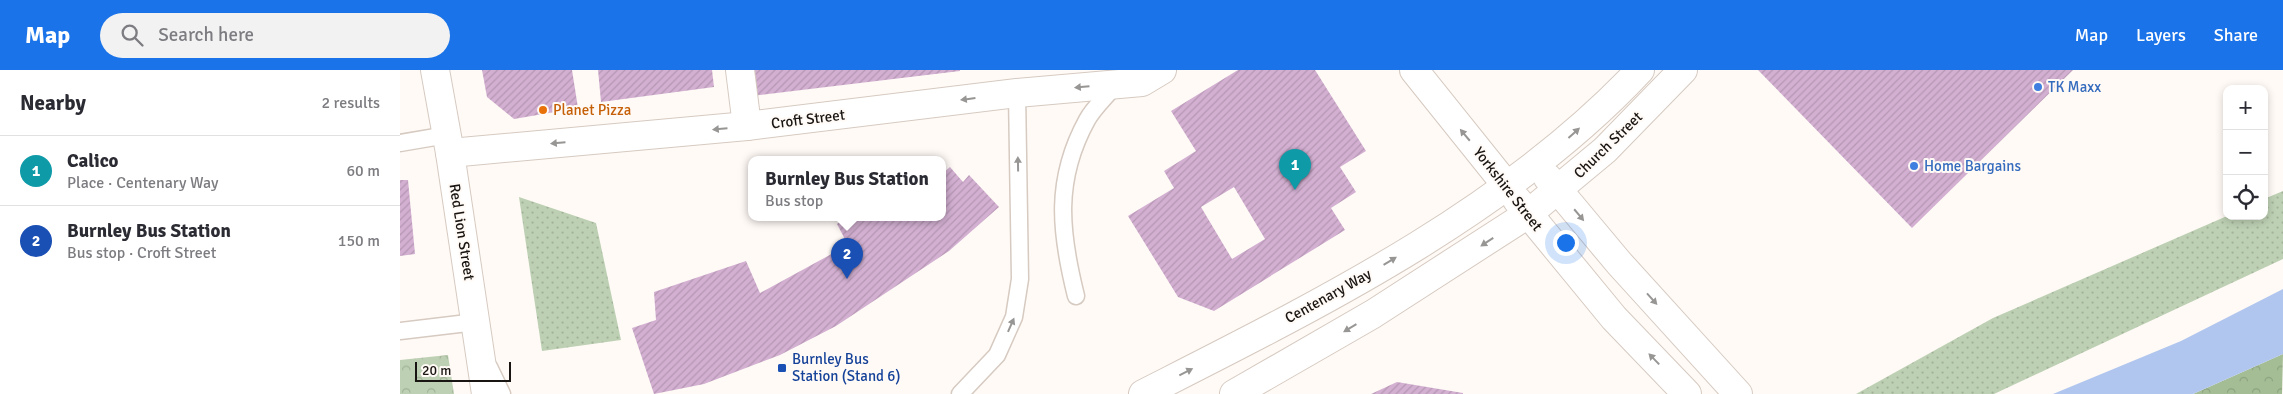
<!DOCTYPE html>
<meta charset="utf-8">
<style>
:root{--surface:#fff;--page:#f2f2f3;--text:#2b2b33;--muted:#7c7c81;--line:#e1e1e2;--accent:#1a73e8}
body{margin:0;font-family:Signika,sans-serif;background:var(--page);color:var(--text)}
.controls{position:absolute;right:15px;top:15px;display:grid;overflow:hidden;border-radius:10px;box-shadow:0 2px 8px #0003}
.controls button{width:45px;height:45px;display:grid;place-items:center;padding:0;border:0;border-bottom:1px solid var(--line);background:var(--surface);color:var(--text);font:25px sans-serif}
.scale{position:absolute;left:15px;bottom:12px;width:96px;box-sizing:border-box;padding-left:5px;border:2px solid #191512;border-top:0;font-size:14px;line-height:18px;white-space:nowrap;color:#191512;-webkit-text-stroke:4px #fffaf6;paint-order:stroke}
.you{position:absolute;left:1165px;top:172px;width:18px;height:18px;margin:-12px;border:4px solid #fff;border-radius:50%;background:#1a73e8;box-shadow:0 0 0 8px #1a73e833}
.badge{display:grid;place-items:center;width:32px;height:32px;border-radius:50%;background:var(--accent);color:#fff;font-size:16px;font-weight:700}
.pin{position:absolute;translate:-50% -41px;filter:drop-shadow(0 1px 2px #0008)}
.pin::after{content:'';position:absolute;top:26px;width:18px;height:15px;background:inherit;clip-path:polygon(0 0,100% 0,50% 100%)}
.popup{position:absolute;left:348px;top:86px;width:198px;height:65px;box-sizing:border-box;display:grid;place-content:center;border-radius:10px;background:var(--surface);filter:drop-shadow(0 1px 4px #0005);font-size:16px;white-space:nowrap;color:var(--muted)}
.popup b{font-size:19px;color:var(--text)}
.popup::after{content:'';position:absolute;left:50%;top:100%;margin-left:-10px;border:10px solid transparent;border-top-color:var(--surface)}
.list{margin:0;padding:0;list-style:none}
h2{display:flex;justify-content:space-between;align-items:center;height:65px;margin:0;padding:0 20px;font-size:21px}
h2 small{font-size:16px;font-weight:400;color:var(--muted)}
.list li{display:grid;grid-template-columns:32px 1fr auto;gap:15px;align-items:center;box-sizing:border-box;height:70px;padding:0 20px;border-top:1px solid var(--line)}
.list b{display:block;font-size:19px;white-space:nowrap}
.list p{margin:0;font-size:16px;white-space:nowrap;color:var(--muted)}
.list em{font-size:16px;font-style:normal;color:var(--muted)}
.icon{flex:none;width:28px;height:28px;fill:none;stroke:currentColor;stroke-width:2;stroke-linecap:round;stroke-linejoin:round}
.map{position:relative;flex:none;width:1883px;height:324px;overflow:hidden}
header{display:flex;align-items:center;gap:30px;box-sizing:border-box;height:70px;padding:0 25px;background:var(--accent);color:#fff}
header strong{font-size:24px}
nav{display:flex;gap:28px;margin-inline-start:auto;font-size:18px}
.search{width:350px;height:45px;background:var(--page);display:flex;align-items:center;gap:12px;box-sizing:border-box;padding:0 18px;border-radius:28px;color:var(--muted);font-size:19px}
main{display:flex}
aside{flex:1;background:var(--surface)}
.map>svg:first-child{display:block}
.grass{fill:url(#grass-dots)}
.forest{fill:url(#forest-crowns)}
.park{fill:url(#park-crowns)}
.water{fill:#b0c6ee}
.building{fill:url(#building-hatch);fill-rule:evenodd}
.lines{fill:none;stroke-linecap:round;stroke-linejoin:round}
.lane-casing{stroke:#d6cac1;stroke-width:19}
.street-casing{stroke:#d6cac1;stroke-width:30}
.primary-casing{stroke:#d6cac1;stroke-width:30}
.lane{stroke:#fff;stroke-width:16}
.street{stroke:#fff;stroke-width:28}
.primary{stroke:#fff;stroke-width:28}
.oneway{fill:#989694}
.shop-dot{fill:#3f7fe0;stroke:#fffaf6;stroke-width:2}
.food-dot{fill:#e8710a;stroke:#fffaf6;stroke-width:2}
.transit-dot{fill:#1a4fb4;stroke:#fffaf6;stroke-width:2}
.labels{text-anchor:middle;stroke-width:4;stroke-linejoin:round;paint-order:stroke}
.shop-label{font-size:15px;fill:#366cbe;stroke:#fffaf6;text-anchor:start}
.food-label{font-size:15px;fill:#c56008;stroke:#fffaf6;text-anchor:start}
.street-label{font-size:15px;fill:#191512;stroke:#fffaf6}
.transit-label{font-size:15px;fill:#164399;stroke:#fffaf6;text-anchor:start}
</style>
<header>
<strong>Map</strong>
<div class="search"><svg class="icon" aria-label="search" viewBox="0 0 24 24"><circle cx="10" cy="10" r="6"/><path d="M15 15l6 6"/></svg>Search here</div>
<nav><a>Map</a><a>Layers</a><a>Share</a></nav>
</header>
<main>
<aside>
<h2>Nearby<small>2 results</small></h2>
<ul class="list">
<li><span class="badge" style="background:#0f9aa8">1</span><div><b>Calico</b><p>Place · Centenary Way</p></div><em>60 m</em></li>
<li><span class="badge" style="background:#1a4fb4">2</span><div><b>Burnley Bus Station</b><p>Bus stop · Croft Street</p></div><em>150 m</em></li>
</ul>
</aside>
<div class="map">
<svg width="1883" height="324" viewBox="0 0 1883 324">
<defs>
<pattern id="grass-dots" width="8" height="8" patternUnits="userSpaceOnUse" patternTransform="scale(1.25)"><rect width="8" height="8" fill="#bdd0b3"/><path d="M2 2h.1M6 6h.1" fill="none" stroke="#a2b299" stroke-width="1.8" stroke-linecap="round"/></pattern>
<pattern id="forest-crowns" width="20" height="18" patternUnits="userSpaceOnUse" patternTransform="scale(1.25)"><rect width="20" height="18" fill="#a4bd95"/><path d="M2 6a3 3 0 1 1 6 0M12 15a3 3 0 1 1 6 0" fill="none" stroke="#8da27f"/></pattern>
<pattern id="park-crowns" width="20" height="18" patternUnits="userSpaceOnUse" patternTransform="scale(1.25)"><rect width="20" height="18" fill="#bdd0b3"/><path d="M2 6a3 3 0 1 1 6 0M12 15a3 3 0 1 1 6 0" fill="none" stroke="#a2b299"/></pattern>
<pattern id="building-hatch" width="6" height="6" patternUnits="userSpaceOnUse" patternTransform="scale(1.25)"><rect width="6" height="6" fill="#d3b0d2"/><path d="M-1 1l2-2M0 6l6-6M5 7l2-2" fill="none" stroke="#b596b3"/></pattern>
</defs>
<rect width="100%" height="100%" fill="#fffaf6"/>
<g class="grass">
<polygon points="1883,121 1883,189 1594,324 1456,324 1593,248 1827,146 1864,146 1864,129"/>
<polygon points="119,127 196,153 221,270 142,281"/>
</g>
<polygon class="forest" points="1883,284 1882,324 1793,324"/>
<polygon class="park" points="48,285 54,324 0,324 0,290"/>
<polygon class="water" points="1883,219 1883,284 1793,324 1653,324 1781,271"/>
<g class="building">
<polygon points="82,0 172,0 178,38 114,49 87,27"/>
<polygon points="198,0 312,0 314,17 201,32"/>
<polygon points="350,0 560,0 560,1 352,26"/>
<path d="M838,0h77l51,81 -26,16 16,25 -25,16 14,22 -131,81 -36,-14 -50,-81 46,-28 -10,-17 32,-20 -25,-40zM834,117l31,52 -33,20 -31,-52z"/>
<polygon points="1358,0 1673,0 1512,158"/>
<polygon points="550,97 563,112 569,105 599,137 549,181 436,256 380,285 304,314 254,324 232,258 256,250 254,222 346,191 360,223 448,175 437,154 444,148 542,148 542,104"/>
<polygon points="0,110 8,110 15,184 0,186"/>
<polygon points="997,312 1063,323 1063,324 971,324"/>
</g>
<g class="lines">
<g class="lane-casing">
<g id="lane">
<polyline points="0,73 47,65"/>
<path d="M676,226c-16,-64 -22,-116 11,-176 7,-13 20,-24 29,-36"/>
<polyline points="0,261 76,252"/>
<polyline points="89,297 102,324"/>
<polyline points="560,324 597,285 614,247 620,209 617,23"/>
</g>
</g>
<g class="street-casing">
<g id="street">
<polyline points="35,0 50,83 86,324"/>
<polyline points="340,0 347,56"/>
<polyline points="1014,0 1107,116"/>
<polyline points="50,83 347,56 617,23 742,12 762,0"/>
</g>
</g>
<g class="primary-casing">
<g id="primary">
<polyline points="1148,108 1219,193 1338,324"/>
<polyline points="1117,130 1214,248 1287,324"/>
<path d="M743,324c173,-88 363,-181 497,-324"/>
<polyline points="834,324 973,244 1128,144 1205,80 1283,0"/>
</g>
</g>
<use href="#lane" class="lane"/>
<use href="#street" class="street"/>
<use href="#primary" class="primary"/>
</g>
<defs><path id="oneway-solid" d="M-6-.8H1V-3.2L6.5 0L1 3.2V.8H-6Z" transform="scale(1.25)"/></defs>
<g class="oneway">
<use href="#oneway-solid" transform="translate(682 17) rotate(175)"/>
<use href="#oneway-solid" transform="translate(568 29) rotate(173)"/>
<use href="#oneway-solid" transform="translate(320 59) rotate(175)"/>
<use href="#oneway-solid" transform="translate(1174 63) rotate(-42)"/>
<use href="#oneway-solid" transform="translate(1065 65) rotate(-130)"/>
<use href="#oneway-solid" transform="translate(158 73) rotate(175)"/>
<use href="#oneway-solid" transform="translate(618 94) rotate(-91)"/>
<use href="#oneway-solid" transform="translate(1179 145) rotate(50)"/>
<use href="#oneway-solid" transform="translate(1087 172) rotate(147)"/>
<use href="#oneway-solid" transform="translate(990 191) rotate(-31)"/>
<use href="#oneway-solid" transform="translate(1252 229) rotate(48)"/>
<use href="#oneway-solid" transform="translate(611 255) rotate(-66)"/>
<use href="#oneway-solid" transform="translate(950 258) rotate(149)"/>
<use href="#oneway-solid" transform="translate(1254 289) rotate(-134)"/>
<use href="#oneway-solid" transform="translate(786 302) rotate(-27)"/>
</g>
<g class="shop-dot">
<circle cx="1638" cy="17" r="5"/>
<circle cx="1514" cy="96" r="5"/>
</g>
<circle class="food-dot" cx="143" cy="40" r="5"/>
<rect class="transit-dot" x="377" y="293" width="10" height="10" rx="2.5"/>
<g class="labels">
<g class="shop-label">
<text x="1648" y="22">TK Maxx</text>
<text x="1524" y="101">Home Bargains</text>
</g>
<g class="food-label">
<text x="153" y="45">Planet Pizza</text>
</g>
<g class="street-label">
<text transform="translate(408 49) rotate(-7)" y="5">Croft Street</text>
<text transform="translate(1208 75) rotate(-44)" y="5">Church Street</text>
<text transform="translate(1108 119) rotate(52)" y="5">Yorkshire Street</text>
<text transform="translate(62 162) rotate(81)" y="5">Red Lion Street</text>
<text transform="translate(928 226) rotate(-29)" y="5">Centenary Way</text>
</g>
<g class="transit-label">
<text x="392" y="294">Burnley Bus<tspan x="392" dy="17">Station (Stand 6)</tspan></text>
</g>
</g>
</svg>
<div class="controls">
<button>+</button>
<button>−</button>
<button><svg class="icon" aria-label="locate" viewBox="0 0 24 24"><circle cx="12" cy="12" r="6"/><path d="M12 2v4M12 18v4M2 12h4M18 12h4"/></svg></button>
</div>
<div class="scale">20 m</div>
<div class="you"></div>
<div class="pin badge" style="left:895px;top:120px;background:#0f9aa8">1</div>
<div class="pin badge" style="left:447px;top:209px;background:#1a4fb4">2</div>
<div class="popup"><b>Burnley Bus Station</b>Bus stop</div>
</div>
</main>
